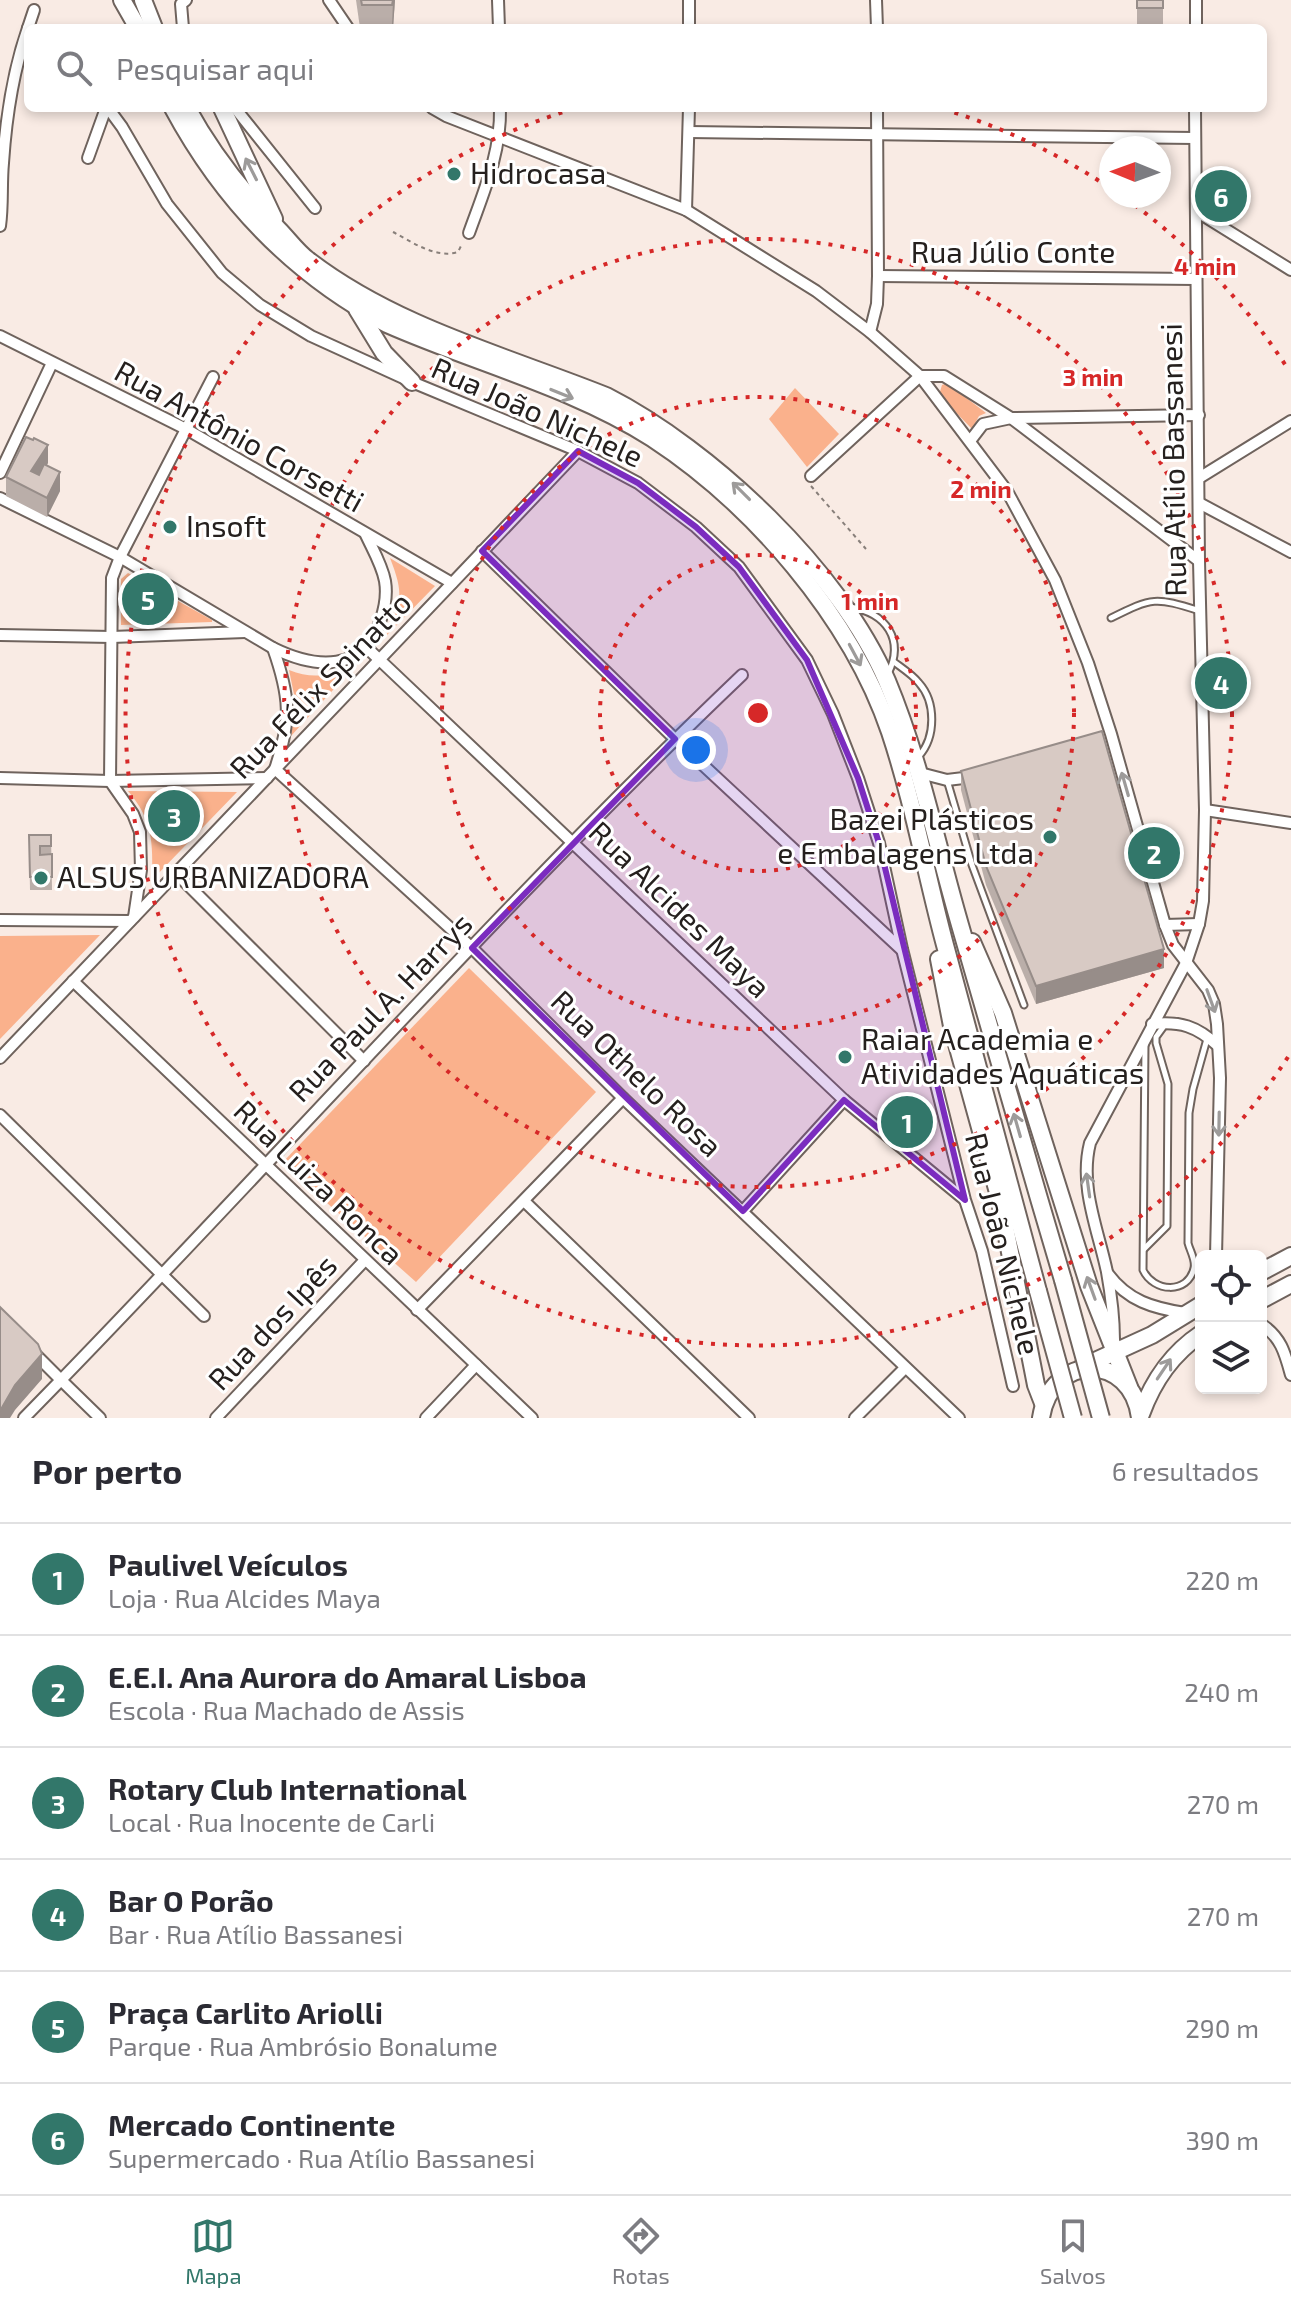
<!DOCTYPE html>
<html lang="pt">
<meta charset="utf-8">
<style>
:root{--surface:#fff;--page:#f7f7f7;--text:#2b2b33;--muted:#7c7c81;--line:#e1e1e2;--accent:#32776a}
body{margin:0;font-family:"Exo 2",sans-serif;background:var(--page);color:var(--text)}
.controls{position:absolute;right:24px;bottom:24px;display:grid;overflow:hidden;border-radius:12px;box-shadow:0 4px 12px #0003}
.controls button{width:72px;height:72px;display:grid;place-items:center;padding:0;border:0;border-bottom:2px solid var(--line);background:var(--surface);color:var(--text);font:40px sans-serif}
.compass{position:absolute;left:1099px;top:136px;width:72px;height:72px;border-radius:50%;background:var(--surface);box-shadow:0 4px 12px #0003;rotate:271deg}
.you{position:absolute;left:696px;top:750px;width:28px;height:28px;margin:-20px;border:6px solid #fff;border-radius:50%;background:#1a73e8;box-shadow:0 0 0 12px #1a73e833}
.badge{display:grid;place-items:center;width:52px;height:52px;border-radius:50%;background:var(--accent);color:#fff;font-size:26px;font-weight:700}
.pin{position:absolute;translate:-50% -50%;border:4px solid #fff;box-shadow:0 2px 8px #0006}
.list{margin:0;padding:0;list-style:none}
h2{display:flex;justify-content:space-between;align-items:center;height:104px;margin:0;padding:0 32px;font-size:34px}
h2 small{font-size:26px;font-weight:400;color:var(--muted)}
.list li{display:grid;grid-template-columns:52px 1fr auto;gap:24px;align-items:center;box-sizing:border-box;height:112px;padding:0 32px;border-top:2px solid var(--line)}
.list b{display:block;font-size:30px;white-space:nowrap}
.list p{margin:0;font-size:26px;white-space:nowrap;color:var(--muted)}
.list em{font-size:26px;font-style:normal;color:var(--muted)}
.icon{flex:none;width:44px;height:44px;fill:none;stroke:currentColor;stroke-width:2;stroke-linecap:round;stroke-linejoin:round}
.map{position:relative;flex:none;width:1291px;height:1418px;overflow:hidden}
.search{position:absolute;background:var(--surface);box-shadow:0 4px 12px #0003;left:24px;right:24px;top:24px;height:88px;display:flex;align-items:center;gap:20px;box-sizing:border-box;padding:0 28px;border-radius:12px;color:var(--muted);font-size:30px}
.sheet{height:776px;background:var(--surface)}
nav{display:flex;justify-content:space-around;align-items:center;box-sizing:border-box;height:112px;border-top:2px solid var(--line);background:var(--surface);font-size:22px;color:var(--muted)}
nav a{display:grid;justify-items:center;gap:4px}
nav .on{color:var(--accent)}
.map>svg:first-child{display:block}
.green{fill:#fab18c}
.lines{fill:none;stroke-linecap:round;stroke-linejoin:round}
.service-casing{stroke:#6f635d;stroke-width:9}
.minor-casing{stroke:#6f635d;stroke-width:14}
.trunk-casing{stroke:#6f635d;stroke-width:20}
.path{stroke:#887f7a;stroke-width:2;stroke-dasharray:4 4;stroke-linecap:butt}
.service{stroke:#fff;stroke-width:5}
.minor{stroke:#fff;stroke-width:10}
.trunk{stroke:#fff;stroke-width:16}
.trunk-bridge-casing{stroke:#6f635d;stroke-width:20;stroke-linecap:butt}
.trunk-bridge{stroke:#fff;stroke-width:16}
.wall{fill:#baaea9}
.shaded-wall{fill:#978d89}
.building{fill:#d8cac4;stroke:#978d89;stroke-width:2}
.oneway{stroke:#9d9b9a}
.marked{fill:#7b2cbf;fill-opacity:0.2;stroke:#7b2cbf;stroke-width:6;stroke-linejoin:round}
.ring{fill:none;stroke:#d62828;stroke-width:4;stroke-dasharray:4 8}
.poi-dot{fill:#32776a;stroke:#fff;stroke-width:3}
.labels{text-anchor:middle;stroke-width:6;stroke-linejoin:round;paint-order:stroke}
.poi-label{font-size:30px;fill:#25201e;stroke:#fff;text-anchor:start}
.street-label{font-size:30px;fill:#25201e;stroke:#fff}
.centre{fill:#d62828;stroke:#fff;stroke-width:4}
.ring-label{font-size:24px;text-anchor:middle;font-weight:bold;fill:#d62828;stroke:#fff;stroke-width:6;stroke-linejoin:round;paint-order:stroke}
</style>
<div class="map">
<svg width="1291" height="1418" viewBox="0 0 1291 1418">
<rect width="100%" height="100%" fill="#f9ebe4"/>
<g class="green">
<polygon points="947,383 986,413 979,416 972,429 939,395 942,385"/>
<polygon points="795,388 839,434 807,467 769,419"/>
<path d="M390,558l45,28 -49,50c16,-34 18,-42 4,-78z"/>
<polygon points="128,573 212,620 212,622 121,625 121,579"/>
<path d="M354,667l-63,69 5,-32 -7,-34c24,10 42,5 65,-3z"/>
<path d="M128,791l109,1 -85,88c1,-37 1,-60 -24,-89z"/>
<polygon points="100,935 0,1039 0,936"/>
<polygon points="469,968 596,1092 416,1282 282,1163"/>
</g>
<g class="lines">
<g class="service-casing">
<g id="service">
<path d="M850,607c36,6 55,32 38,67"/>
<path d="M1111,618c42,-21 44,-21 89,-7"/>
<path d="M894,662c8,6 19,13 25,21 17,19 17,54 0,73"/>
<polyline points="947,780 972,865 1024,1005"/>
<path d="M1145,1044l-2,226c10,22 45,25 51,-2 2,-8 -4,-17 -6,-25l1,-130 4,-24 14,-50"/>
<polyline points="1144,1249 1167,1226 1168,1084 1156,1043 1156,1037 1164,1026"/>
</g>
</g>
<g class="minor-casing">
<g id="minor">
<polyline points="329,0 348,28"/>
<polyline points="498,0 499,28"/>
<polyline points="689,0 689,28"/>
<polyline points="876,0 877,28"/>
<polyline points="28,28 34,10"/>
<polyline points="183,28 181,4 186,0"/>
<polyline points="1196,28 1196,0"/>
<polyline points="108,108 122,127 167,204 222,273 260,305 311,336 412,382 578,451 638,483 696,527 739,567 807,660 833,714 858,778 879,843 902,949 965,1200 982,1251 1013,1386"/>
<polyline points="235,108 315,208"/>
<polyline points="432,108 446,116 686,210 816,291 870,332 920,376 1007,491 1055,580 1088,663 1111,734 1165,925 1173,945 1208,990 1214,1004 1217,1024 1220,1078 1216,1256"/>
<polyline points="689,132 1195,138"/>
<polyline points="88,158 106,108"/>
<polyline points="686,210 689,108"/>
<polyline points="1196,211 1291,270"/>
<path d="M0,226c3,-21 1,-42 3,-63 3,-45 10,-92 25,-135"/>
<path d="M469,233c15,-42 32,-80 31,-125"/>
<polyline points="878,276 1196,279"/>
<polyline points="870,332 877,304 878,276 877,108"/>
<polyline points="0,336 186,429 452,583"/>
<polyline points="920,376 944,376 1011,418 1199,561"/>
<polyline points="970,441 983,424 1011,418 1199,415"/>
<polyline points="0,473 52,363"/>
<polyline points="811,476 920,376"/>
<polyline points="1199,478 1291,421"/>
<path d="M0,498l120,59 153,91c43,21 91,25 108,-29 4,-12 6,-26 4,-38 -3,-16 -12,-31 -19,-46"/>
<polyline points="1199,503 1291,552"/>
<polyline points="482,551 675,739 901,949"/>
<polyline points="0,635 112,637 245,632"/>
<polyline points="366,647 844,1100 964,1199"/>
<path d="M273,648c17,48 19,72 2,121l197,179 151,150 336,320"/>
<polyline points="920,773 947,780 972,777"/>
<polyline points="0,778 110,781 267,778"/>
<polyline points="1205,810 1291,823"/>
<polyline points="176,873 364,1061"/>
<polyline points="134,917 141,870 140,832 133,814 110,781 112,578 120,557 213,377"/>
<polyline points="0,920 130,921"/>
<polyline points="1165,925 1199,924"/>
<polyline points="73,981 532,1418"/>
<path d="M1152,1024c28,-3 45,2 66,22"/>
<polyline points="0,1058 578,451"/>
<polyline points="0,1115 204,1316"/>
<polyline points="524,1201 749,1418"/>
<polyline points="743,1211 844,1100"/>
<path d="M1108,1274c20,27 45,34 77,39"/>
<polyline points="417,1310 623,1098"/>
<path d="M1261,1324c20,13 24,29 30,51"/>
<path d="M1114,1340c0,-23 -3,-46 -7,-68 -9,-43 -28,-85 -17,-129l96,-180 13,-39 4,-23 2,-91 -6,-249 -4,-453"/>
<polyline points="24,1418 61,1380 35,1354"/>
<path d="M100,1418l-39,-38c227,-234 444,-479 681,-705"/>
<polyline points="216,1418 365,1260"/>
<polyline points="426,1418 476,1365"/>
<polyline points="855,1418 905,1368"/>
</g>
</g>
<g class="trunk-casing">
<g id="trunk">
<polyline points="122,0 138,28"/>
<polyline points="143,0 154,28"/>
<path d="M173,108c50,93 120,166 214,216 86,38 185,63 265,114 101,66 199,179 238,294 23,69 36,142 55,213 31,115 62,231 93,346"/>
<path d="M187,108c25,46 55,84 91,121 10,10 19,23 30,31 87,67 198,96 298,136 106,54 234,175 281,285 33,79 49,162 73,244 34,119 68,237 103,355"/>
<polyline points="222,108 274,219"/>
<polyline points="357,309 384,353 412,382"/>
<polyline points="972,942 1003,1013 1089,1286 1129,1387"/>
<polyline points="939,959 952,1026 999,1196 1036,1385 1043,1403"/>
<polyline points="1261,1272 1291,1256"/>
<polyline points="1261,1300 1291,1284"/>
<polyline points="1082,1367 1152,1335 1201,1305"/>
<path d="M1141,1414c12,-33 30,-60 60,-80"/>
<path d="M1041,1418c10,-66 91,-66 99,0"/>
</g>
</g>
<g class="path">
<path d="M393,232c19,10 43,27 65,20l4,-8"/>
<polyline points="811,486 866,549"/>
</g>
<use href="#service" class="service"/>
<use href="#minor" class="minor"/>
<use href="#trunk" class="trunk"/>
<g class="trunk-bridge-casing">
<g id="trunk-bridge">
<polyline points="1063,1280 1101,1418"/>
<polyline points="1038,1291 1073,1418"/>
</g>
</g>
<use href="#trunk-bridge" class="trunk-bridge"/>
</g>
<g class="wall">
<polygon points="356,0 395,0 393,28 360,28"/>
<rect x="1137" y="0" width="26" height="28"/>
<polygon points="48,463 47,465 60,491 47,517 6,496 6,477"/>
<polygon points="961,771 1164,968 1036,1004 986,885 961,790"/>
<polygon points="29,835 51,835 52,890 30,890"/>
</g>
<g class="shaded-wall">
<polygon points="393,0 395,0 393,28 392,28"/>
<polygon points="48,445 48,463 31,490 31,471"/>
<polygon points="60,472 60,491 47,517 47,498"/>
<polygon points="1164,949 1164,968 1036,1004 1036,986"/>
<polygon points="42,1354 42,1379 15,1410 10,1418 0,1418 0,1411 15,1385"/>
</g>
<g class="building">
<polygon points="361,0 393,0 392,5 362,5"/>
<rect x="1137" y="0" width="26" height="8"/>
<polygon points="26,437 33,440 34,438 48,445 31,471 39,475 44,464 60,472 47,498 6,477"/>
<polygon points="1102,731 1164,949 1036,986 986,866 961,771"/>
<polygon points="29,835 51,835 51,846 40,846 40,855 52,854 52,877 30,877"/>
<polygon points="0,1307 38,1344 42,1354 15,1385 0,1411"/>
</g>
<defs><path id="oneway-shaft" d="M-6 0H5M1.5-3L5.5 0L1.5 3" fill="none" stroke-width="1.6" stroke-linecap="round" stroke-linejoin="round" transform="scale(2)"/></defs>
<g class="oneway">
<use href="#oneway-shaft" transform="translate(251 169) rotate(-117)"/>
<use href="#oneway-shaft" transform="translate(562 394) rotate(22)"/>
<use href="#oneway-shaft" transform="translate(741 491) rotate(-135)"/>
<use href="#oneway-shaft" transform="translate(855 655) rotate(62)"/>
<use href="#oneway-shaft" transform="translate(1125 784) rotate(-106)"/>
<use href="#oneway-shaft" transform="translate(1211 1001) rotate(70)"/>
<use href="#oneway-shaft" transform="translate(1219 1124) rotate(91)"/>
<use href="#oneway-shaft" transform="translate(1017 1125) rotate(-106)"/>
<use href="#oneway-shaft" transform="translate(1088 1185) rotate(-98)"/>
<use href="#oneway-shaft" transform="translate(1091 1288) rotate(-110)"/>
<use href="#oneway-shaft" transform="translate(1164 1369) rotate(-56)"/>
</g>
<path class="marked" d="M578,451l60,32 58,44 43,40 68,93 51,118 21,65 86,357 -121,-100 -101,111 -271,-263 203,-209 -193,-188z"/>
<g class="ring">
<circle cx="758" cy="713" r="158"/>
<circle cx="758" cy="713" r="316"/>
<circle cx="758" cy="713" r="474"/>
<path d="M1288 1057A632 632 0 1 1 573 109M943 109A632 632 0 0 1 1107 186M1125 198A632 632 0 0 1 1288 369"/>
</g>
<g class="poi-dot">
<circle cx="454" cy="174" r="8"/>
<circle cx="170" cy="527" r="8"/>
<circle cx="1050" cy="837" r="8"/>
<circle cx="41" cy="878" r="8"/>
<circle cx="845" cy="1057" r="8"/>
</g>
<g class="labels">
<g class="poi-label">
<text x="470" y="184">Hidrocasa</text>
<text x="186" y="537">Insoft</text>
<text x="1034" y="830" text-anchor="end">Bazei Plásticos<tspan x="1034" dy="34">e Embalagens Ltda</tspan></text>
<text x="57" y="888">ALSUS URBANIZADORA</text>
<text x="861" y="1050">Raiar Academia e<tspan x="861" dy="34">Atividades Aquáticas</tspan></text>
</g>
<g class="street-label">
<text x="1013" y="263">Rua Júlio Conte</text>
<text transform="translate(537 413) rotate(24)" y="10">Rua João Nichele</text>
<text transform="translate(239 437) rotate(29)" y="10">Rua Antônio Corsetti</text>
<text transform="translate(1174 460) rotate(-91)" y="10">Rua Atílio Bassanesi</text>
<text transform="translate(321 686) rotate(-46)" y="10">Rua Félix Spinatto</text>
<text transform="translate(679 910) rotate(44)" y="10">Rua Alcides Maya</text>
<text transform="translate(381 1008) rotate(-46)" y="10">Rua Paul A. Harrys</text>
<text transform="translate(636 1074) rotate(44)" y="10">Rua Othelo Rosa</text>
<text transform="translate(318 1183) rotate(44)" y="10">Rua Luiza Ronca</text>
<text transform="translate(1002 1244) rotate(76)" y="10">Rua João Nichele</text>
<text transform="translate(273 1323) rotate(-47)" y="10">Rua dos Ipês</text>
</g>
</g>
<circle cx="758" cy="713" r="12" class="centre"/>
<g class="ring-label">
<text x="1205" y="275">4 min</text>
<text x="1093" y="386">3 min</text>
<text x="981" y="498">2 min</text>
<text x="870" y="610">1 min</text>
</g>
</svg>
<div class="controls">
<button><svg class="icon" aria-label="locate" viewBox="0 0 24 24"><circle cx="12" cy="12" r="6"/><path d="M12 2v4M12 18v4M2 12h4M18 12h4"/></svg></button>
<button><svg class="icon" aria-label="layers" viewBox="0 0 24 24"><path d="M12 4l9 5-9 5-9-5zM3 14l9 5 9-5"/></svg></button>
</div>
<svg class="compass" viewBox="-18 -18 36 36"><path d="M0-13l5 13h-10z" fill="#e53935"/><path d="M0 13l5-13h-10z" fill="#7c7c81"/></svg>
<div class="you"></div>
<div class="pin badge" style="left:907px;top:1122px">1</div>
<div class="pin badge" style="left:1154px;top:853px">2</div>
<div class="pin badge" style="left:174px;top:816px">3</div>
<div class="pin badge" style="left:1221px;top:683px">4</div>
<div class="pin badge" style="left:148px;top:599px">5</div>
<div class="pin badge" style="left:1221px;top:196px">6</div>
<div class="search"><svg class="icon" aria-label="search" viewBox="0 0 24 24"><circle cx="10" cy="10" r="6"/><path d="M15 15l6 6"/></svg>Pesquisar aqui</div>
</div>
<section class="sheet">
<h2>Por perto<small>6 resultados</small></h2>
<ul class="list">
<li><span class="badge">1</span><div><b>Paulivel Veículos</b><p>Loja · Rua Alcides Maya</p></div><em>220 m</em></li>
<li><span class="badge">2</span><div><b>E.E.I. Ana Aurora do Amaral Lisboa</b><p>Escola · Rua Machado de Assis</p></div><em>240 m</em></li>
<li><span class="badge">3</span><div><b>Rotary Club International</b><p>Local · Rua Inocente de Carli</p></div><em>270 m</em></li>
<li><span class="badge">4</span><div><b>Bar O Porão</b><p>Bar · Rua Atílio Bassanesi</p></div><em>270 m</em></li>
<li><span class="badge">5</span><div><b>Praça Carlito Ariolli</b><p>Parque · Rua Ambrósio Bonalume</p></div><em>290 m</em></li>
<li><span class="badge">6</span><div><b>Mercado Continente</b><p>Supermercado · Rua Atílio Bassanesi</p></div><em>390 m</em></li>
</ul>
</section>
<nav>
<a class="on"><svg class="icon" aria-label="map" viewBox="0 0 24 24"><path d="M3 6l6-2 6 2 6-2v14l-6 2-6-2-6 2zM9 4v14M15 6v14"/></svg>Mapa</a>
<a><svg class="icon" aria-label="directions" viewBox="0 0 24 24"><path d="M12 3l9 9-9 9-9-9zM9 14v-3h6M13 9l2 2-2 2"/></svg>Rotas</a>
<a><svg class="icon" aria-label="saved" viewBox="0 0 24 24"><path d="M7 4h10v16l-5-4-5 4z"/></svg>Salvos</a>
</nav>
